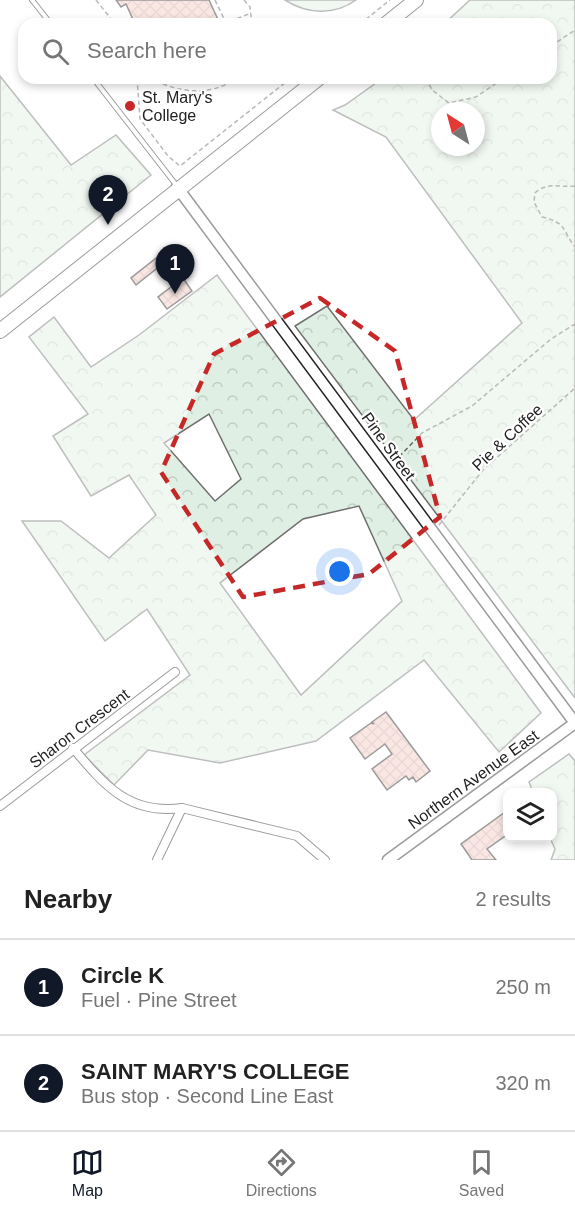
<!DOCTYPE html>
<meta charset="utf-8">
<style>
:root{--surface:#fff;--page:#f6f6f6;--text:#222;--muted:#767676;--line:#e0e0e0;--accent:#111827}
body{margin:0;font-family:Helvetica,sans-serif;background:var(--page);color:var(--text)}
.controls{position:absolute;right:18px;bottom:18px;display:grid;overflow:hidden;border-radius:12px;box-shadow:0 3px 9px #0003}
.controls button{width:54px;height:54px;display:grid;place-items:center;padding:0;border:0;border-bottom:2px solid var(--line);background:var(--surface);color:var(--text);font:30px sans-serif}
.compass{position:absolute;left:431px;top:102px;width:54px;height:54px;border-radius:50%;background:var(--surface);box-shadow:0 3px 9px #0003;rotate:324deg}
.you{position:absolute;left:340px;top:572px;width:21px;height:21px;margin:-15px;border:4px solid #fff;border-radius:50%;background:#1a73e8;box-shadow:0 0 0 9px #1a73e833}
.badge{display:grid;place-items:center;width:39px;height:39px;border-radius:50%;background:var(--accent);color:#fff;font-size:20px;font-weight:700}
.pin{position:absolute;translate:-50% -50px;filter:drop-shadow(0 2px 3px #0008)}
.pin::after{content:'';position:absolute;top:32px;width:21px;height:18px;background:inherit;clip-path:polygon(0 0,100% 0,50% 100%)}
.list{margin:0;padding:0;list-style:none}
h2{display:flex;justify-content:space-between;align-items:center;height:78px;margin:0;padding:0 24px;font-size:26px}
h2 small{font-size:20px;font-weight:400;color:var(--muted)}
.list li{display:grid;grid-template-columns:39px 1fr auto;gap:18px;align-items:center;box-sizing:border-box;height:96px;padding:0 24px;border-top:2px solid var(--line)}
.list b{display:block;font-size:22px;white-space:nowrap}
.list p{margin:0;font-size:20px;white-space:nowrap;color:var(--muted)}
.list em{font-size:20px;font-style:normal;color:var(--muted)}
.icon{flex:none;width:33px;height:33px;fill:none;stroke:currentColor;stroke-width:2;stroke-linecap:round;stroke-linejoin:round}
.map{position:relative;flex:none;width:575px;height:860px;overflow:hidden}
.search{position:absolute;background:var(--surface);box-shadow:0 3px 9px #0003;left:18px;right:18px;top:18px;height:66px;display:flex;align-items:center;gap:15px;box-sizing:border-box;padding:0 21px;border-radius:18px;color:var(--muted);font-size:22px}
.sheet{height:270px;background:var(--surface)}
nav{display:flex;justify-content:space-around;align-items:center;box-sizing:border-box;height:84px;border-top:2px solid var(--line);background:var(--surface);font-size:16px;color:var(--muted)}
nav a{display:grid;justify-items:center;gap:3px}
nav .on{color:var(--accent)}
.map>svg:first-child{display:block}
.forest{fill:url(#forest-crowns);stroke:#6f6f6f;stroke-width:1.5;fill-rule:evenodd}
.park{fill:#e0efe3;stroke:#6f6f6f;stroke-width:1.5}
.building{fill:url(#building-cross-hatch);stroke:#222;stroke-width:1.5}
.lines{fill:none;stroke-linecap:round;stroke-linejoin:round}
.lane-casing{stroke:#222;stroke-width:6}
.street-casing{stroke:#222;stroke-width:10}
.secondary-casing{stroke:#222;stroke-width:13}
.highway-casing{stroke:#222;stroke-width:16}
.path{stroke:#646464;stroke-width:1.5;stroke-dasharray:4.5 3;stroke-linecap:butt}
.lane{stroke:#fff;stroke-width:4}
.street{stroke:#fff;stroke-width:8}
.secondary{stroke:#fff;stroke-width:10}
.highway{stroke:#fff;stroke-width:14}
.marked{fill:none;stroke:#c62828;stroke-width:4.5;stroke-dasharray:12 8;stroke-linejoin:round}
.poi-dot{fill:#c62828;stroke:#fff;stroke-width:2}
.labels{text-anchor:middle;stroke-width:4.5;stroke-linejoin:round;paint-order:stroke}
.poi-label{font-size:16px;fill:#222;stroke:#fff;text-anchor:start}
.street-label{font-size:16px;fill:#222;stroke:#fff}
</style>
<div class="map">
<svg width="575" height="860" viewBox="0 0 575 860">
<defs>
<pattern id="forest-crowns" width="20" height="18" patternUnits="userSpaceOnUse" patternTransform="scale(1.5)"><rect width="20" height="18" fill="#e0efe3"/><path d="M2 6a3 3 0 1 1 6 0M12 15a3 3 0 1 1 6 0" fill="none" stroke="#c0cdc2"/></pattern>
<pattern id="building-cross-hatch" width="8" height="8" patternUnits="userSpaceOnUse" patternTransform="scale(1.5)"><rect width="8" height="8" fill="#f3c9c0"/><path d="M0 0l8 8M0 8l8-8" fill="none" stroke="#d0aca5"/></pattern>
</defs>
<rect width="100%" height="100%" fill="#fff"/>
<g class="forest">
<path d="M470,0h105v698l-280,-372 32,-20 87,114 108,-97 -136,-186 -53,-27 12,-5 38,-27h168v-54h-107zM440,111h36v36h-36z"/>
<polygon points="0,76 71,165 116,135 151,175 0,297"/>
<path d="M217,275l324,438 -42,39 -75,-92 -108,81 -96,22 -72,-13 -34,35 -30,-30 106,-80 -43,-66 -42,32 -83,-120h39l48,37 47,-43 -27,-40 -38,21 -38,-60 35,-22 -59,-77 25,-20 37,50 48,-32zM209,414l32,65 -26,22 -51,-58zM359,506l43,95 -101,94 -81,-112 83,-64z"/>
<polygon points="569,754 575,761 575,860 551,860 555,849 550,838 552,838 552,792 533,792 529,782"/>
</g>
<path class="park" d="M285,0h71c-22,16 -49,14 -71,0z"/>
<g class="building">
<polygon points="116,0 209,0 220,24 135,24 126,4 121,7"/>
<polygon points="170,247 175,254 136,285 131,278"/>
<polygon points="183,278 192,291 167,309 158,297"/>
<polygon points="386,712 430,771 416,782 413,777 409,780 406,776 387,790 372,769 392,754 385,744 365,759 350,738 371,723 374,724 372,722"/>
<polygon points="508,810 508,834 487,849 496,860 472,860 461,844"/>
</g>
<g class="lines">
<g class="lane-casing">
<g id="lane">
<polyline points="32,0 51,24"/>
<polyline points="93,78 177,186"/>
</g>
</g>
<g class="street-casing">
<g id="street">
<path d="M73,748c31,37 56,67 109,60l115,28 28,24"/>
<polyline points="0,806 175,672"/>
<polyline points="157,860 182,808"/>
</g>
</g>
<g class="secondary-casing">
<g id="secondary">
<polyline points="177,187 575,723"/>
<polyline points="388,860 575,723"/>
</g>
</g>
<g class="highway-casing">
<g id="highway">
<polyline points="386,24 416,0"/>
<polyline points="0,331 319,78"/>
</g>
</g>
<g class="path">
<polyline points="96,0 115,24"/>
<polyline points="215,0 226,23 251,13"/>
<polyline points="244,0 250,7 252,24"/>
<polyline points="360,24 390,0"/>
<polyline points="551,46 575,30"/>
<polyline points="137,78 140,119 168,156 180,166 291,78"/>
<path d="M149,78c29,14 59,20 88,0"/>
<polyline points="426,78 432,90 449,103 476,97 504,78"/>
<polyline points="138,82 145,78"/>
<path d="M575,186c-15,2 -27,-5 -40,7l-1,9 8,15c26,6 20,14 33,30"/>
<polyline points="394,462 422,433 472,406 551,339 575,324"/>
<polyline points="439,525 483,470 575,388"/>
</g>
<use href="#lane" class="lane"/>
<use href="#street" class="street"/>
<use href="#secondary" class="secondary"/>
<use href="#highway" class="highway"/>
</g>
<path d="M0 0H575V860H0ZM320,298l75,53 45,166 -71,57 -126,23 -82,-125 53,-118z" fill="#fff" fill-opacity=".55" fill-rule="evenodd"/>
<path class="marked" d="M320,298l75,53 45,166 -71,57 -126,23 -82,-125 53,-118z"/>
<circle class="poi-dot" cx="130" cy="106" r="6"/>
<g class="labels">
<g class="poi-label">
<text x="142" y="103">St. Mary's<tspan x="142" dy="18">College</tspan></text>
</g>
<g class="street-label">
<text transform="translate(507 437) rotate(-43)" y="6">Pie &amp; Coffee</text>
<text transform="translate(389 446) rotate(54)" y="6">Pine Street</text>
<text transform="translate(79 728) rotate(-37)" y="6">Sharon Crescent</text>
<text transform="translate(473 779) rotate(-36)" y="6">Northern Avenue East</text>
</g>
</g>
</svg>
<div class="controls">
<button><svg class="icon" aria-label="layers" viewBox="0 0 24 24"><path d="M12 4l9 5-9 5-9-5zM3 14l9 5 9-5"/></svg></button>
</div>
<svg class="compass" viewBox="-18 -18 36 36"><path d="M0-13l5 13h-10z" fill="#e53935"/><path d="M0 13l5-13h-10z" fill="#767676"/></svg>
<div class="you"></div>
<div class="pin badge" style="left:175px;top:294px">1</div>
<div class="pin badge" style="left:108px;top:225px">2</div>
<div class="search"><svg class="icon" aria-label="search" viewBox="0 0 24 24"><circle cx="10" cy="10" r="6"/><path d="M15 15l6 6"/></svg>Search here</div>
</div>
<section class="sheet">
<h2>Nearby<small>2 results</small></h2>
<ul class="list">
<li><span class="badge">1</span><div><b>Circle K</b><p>Fuel · Pine Street</p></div><em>250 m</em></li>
<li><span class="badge">2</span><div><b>SAINT MARY'S COLLEGE</b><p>Bus stop · Second Line East</p></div><em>320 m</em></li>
</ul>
</section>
<nav>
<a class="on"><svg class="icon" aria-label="map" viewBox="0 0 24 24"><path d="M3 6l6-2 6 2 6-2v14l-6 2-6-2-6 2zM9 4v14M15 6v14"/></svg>Map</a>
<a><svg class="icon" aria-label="directions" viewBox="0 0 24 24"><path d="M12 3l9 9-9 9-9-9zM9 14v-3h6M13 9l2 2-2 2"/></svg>Directions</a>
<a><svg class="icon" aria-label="saved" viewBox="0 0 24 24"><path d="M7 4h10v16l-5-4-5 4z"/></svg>Saved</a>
</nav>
